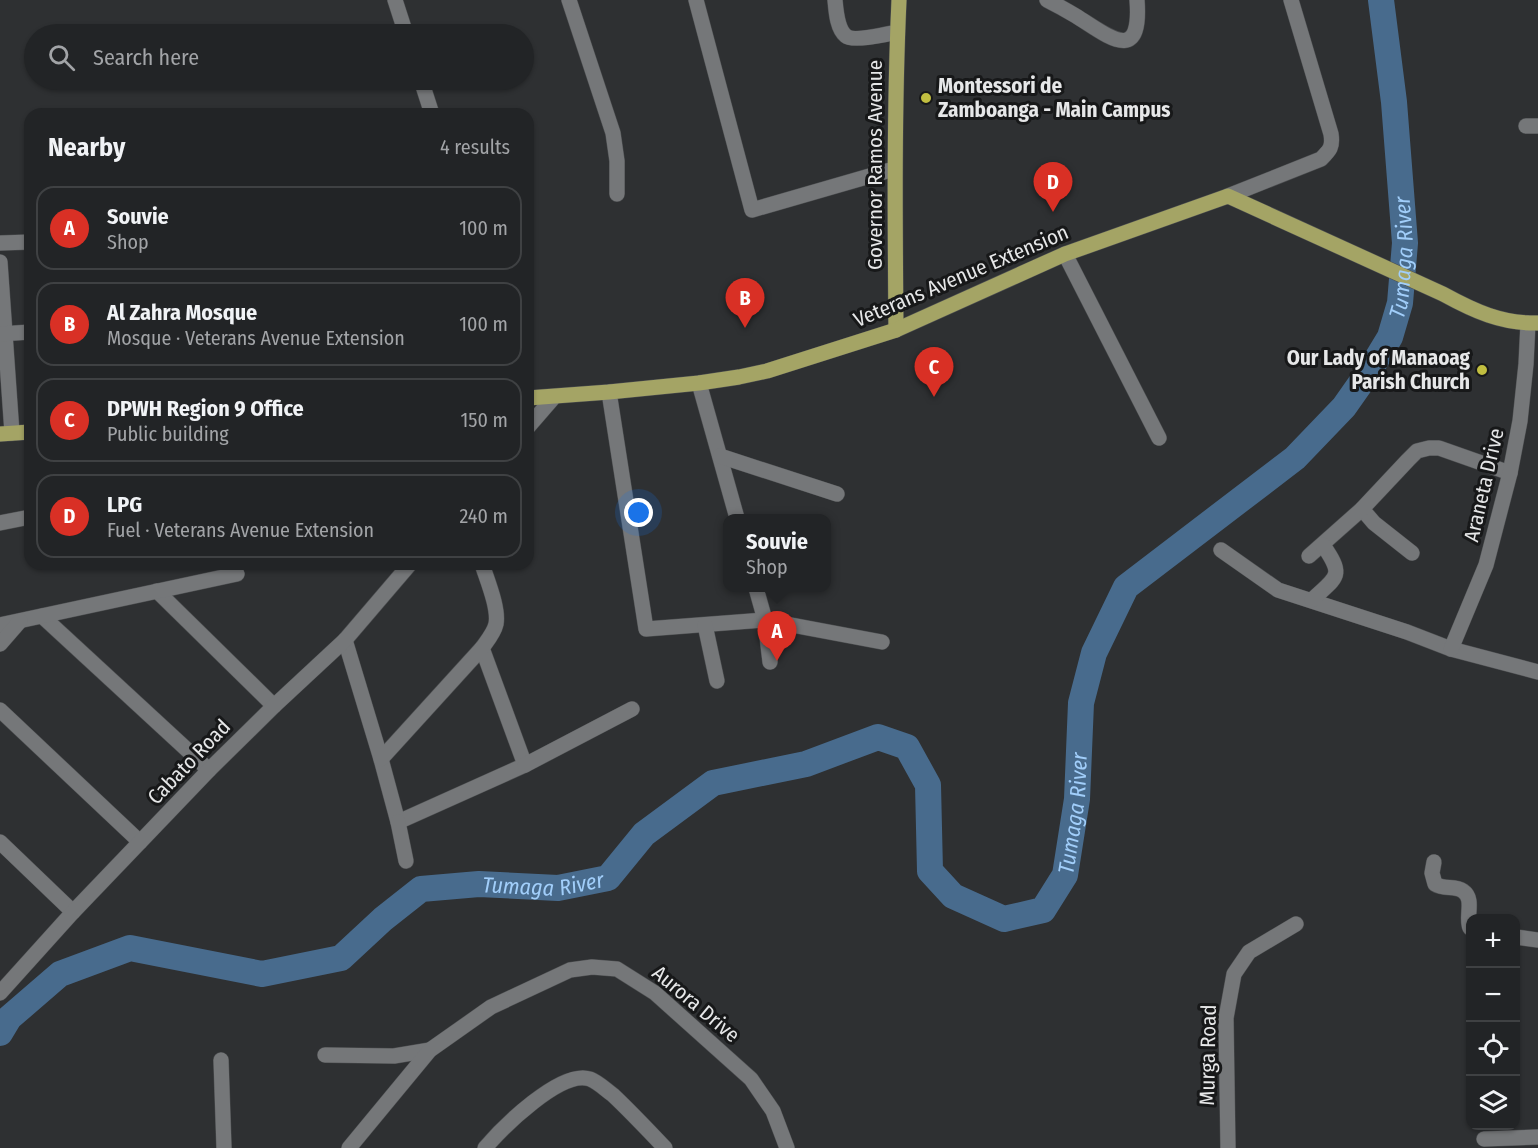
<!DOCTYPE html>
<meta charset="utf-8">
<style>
:root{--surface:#222426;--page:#2a2c2e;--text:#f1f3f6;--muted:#a2a4a7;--line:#3f4143;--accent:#d93025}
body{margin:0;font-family:"Fira Sans Condensed",sans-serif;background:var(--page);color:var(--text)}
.controls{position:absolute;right:18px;bottom:18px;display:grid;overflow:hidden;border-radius:12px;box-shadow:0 2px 4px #0004}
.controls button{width:54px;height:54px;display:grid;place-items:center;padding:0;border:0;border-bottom:2px solid var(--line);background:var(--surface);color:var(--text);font:30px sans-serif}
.you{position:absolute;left:639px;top:513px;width:21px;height:21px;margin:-15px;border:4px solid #fff;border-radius:50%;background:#1a73e8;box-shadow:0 0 0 9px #1a73e833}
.badge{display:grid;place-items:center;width:39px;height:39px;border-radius:50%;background:var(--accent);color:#fff;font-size:20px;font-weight:700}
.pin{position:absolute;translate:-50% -50px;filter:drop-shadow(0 2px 3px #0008)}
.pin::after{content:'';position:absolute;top:32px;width:21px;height:18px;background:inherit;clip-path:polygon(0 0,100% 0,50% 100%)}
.popup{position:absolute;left:723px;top:514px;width:108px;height:78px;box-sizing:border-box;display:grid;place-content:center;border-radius:12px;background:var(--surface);filter:drop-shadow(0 2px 4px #0005);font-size:20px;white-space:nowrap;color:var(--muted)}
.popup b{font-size:22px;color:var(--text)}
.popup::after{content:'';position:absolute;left:50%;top:100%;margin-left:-12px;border:12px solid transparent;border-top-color:var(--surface)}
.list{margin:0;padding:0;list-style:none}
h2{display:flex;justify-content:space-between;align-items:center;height:78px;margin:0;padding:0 24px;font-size:26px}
h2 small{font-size:20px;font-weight:400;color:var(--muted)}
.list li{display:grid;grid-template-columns:39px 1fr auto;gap:18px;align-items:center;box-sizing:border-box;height:84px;margin:0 12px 12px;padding:0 12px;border:2px solid var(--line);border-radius:18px}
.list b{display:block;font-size:22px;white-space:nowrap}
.list p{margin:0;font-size:20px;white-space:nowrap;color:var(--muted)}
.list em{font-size:20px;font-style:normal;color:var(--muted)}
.icon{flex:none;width:33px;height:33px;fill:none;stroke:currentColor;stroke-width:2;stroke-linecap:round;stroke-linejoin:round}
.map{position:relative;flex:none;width:1538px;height:1148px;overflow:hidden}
.search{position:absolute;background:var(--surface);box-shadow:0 2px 4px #0004;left:24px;top:24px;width:510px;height:66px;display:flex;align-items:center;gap:15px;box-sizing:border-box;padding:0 21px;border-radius:33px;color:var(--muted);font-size:22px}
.panel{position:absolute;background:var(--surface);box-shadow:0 2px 4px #0004;left:24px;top:108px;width:510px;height:462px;border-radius:18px}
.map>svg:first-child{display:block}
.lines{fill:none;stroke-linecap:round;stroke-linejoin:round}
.river{stroke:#486b8d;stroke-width:26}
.minor-casing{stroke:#4c4e50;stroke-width:16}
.major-casing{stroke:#4c4e50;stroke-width:16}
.minor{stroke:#757779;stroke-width:15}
.major{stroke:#a4a465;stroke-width:15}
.poi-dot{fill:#c1be40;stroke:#171819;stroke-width:2}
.labels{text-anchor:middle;stroke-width:6;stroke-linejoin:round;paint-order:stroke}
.poi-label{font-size:21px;font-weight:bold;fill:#e6e7e8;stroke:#171819;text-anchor:start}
.street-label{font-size:21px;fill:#e6e7e8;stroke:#171819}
.water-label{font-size:22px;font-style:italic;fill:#a1cefa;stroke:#171819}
</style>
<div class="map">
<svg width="1538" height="1148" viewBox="0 0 1538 1148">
<rect width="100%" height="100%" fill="#2e3032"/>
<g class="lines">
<path class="river" id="s1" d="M0,1033l9,-15 51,-44 70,-26 132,26 79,-16 42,-39 38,-30 58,-5 79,4 50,-10 36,-44 69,-51 93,-19 72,-27 29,10 21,38 2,86 23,25 51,23 39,-9 22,-35 12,-76 4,-96 13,-50 32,-66 169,-129 49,-51 26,-37 20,-33 10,-34 5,-60 -11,-141 -13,-102"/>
<g class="minor-casing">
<g id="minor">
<polyline points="395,0 406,34"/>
<polyline points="569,0 613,133 617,161 617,194"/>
<polyline points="696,0 752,210 894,169"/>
<path d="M835,0c1,11 2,29 11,36 7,6 41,-2 51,-4"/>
<path d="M1047,0c10,5 19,10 29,16 32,20 66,50 61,-16"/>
<polyline points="421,80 432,114"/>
<polyline points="1526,126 1538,126"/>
<path d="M1228,196l93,-37c9,-9 12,-12 10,-25l-40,-134"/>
<polyline points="0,243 30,242"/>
<polyline points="1065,254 1159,438"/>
<polyline points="0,262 12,433"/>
<polyline points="0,334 30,332"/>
<polyline points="699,383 737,518"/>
<polyline points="609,392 646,629 765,620 882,642"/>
<polyline points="528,427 554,397"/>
<polyline points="720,456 837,494"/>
<polyline points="1362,509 1374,523 1412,553"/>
<polyline points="0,523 30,517"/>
<polyline points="1221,550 1278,590 1407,632 1451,649 1538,672"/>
<polyline points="1309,556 1362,509 1408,460 1417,451 1429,448 1439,448 1510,473"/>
<polyline points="756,588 765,620 770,662"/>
<polyline points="157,591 274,706"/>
<path d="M1312,600c25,-24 33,-23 11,-55"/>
<polyline points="42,616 209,770"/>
<polyline points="0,625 237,574"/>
<polyline points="705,625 717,681"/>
<polyline points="345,640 381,759 398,822 525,765 482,648"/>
<polyline points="0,644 20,621"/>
<polyline points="1451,649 1486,565 1510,473 1520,421 1526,364 1528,323"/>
<polyline points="0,710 140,842"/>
<path d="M381,759l101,-111c5,-7 12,-15 14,-24 3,-16 -9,-44 -14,-60"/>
<polyline points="525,765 632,709"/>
<polyline points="398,822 406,861"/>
<polyline points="0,842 73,912"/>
<path d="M1434,862l-2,11 3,11c9,6 20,1 28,7 12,8 2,26 7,37"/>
<polyline points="1516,937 1538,940"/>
<polyline points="0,993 73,912 209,770 274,706 345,640 410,564"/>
<polyline points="325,1055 394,1056 430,1050"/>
<polyline points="221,1060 224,1148"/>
<polyline points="1484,1139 1538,1137"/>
<polyline points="349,1148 430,1050 491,1007 570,970 592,967 617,969 655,993 751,1079 773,1111 787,1148"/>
<path d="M485,1148c17,-20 76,-79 105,-69 8,3 16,11 23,16 18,17 35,35 52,53"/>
<polyline points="1228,1148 1226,1018 1234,974 1249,952 1296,924"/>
</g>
</g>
<g class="major-casing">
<g id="major">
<path d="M896,330c-1,-110 -2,-220 3,-330"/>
<path d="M528,398l81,-6 90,-9 40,-6 28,-6 129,-41 169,-76 163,-58 215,98c31,17 59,30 95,29"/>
<polyline points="0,434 30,432"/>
</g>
</g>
<use href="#minor" class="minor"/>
<use href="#major" class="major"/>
</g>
<g class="poi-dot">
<circle cx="926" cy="98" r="6"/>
<circle cx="1482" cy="370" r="6"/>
</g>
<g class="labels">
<g class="poi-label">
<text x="938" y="93">Montessori de<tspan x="938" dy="24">Zamboanga - Main Campus</tspan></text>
<text x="1470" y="365" text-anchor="end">Our Lady of Manaoag<tspan x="1470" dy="24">Parish Church</tspan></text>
</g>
<g class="street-label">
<text transform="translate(875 165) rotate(-90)" y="7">Governor Ramos Avenue</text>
<text transform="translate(961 276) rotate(-23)" y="7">Veterans Avenue Extension</text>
<text transform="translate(1484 485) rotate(-77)" y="7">Araneta Drive</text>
<text transform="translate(189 762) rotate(-46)" y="7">Cabato Road</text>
<text transform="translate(696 1004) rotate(40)" y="7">Aurora Drive</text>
<text transform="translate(1208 1055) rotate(-89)" y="7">Murga Road</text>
</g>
<g class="water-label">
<text dy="8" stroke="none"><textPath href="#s1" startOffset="2061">Tumaga River</textPath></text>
<text dy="8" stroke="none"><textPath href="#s1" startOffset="1377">Tumaga River</textPath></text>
<text dy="8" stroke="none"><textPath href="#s1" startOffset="603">Tumaga River</textPath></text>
</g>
</g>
</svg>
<div class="controls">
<button>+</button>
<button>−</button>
<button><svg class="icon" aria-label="locate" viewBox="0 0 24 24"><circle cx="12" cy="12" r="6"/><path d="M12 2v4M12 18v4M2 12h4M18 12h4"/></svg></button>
<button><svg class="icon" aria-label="layers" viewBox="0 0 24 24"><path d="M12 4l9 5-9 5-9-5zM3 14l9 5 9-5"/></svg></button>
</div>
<div class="you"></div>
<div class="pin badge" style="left:777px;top:661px">A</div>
<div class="popup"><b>Souvie</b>Shop</div>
<div class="pin badge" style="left:745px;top:328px">B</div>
<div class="pin badge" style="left:934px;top:397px">C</div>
<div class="pin badge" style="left:1053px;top:212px">D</div>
<div class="search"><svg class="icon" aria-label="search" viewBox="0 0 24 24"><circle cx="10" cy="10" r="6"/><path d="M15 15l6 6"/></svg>Search here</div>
<section class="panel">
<h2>Nearby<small>4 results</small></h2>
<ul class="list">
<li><span class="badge">A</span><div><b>Souvie</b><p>Shop</p></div><em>100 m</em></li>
<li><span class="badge">B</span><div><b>Al Zahra Mosque</b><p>Mosque · Veterans Avenue Extension</p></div><em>100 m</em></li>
<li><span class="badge">C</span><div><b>DPWH Region 9 Office</b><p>Public building</p></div><em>150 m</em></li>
<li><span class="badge">D</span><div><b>LPG</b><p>Fuel · Veterans Avenue Extension</p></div><em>240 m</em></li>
</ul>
</section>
</div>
